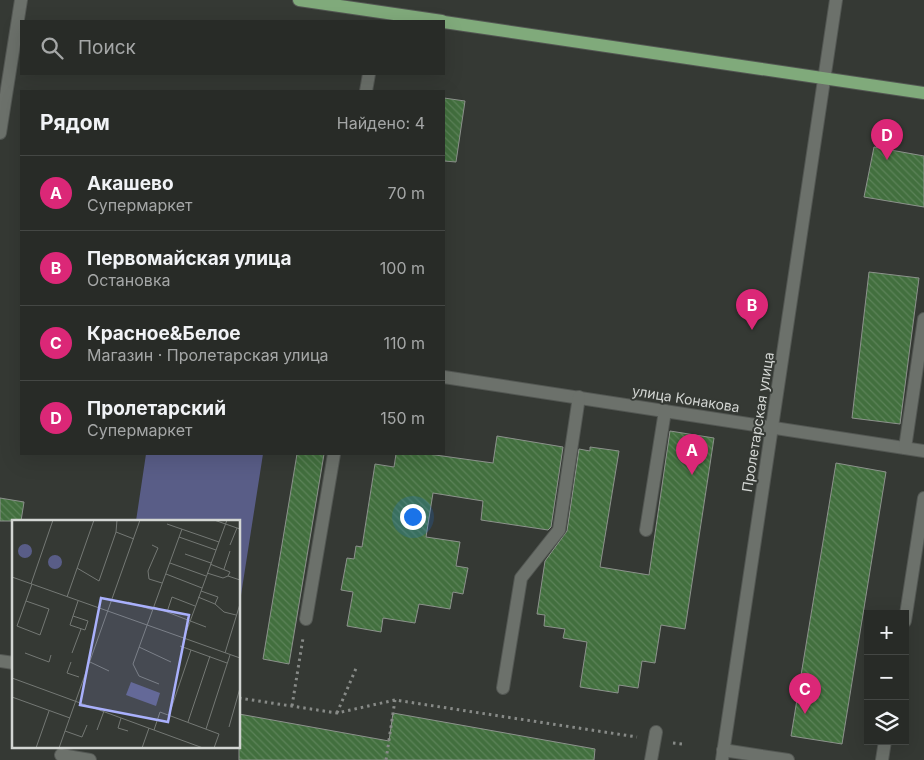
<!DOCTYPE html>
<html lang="ru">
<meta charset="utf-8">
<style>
:root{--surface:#282b27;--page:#343733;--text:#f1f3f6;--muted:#a5a7a7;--line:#444744;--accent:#db2777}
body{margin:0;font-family:Inter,sans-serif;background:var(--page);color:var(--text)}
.controls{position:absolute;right:15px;bottom:15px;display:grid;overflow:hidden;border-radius:0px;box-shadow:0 5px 20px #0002}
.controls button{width:45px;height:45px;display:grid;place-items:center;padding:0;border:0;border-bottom:1px solid var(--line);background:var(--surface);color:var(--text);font:25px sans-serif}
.you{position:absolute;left:412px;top:516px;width:18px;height:18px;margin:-12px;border:4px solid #fff;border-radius:50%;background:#1a73e8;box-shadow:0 0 0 8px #1a73e833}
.badge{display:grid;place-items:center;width:32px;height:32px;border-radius:50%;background:var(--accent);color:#fff;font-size:16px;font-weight:700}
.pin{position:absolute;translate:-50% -41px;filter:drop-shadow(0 1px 2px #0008)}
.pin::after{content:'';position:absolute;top:26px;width:18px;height:15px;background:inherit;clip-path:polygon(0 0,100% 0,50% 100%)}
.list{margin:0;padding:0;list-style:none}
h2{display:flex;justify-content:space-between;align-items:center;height:65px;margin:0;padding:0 20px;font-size:21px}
h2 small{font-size:16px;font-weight:400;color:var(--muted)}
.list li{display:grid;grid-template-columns:32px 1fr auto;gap:15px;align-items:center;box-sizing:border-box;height:75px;padding:0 20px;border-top:1px solid var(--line)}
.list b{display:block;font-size:19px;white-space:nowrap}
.list p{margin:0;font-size:16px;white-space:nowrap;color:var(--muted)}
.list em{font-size:16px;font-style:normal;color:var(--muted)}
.icon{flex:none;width:28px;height:28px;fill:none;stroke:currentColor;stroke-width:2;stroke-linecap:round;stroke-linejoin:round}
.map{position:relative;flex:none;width:924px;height:760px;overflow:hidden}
.search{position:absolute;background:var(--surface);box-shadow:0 5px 20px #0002;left:20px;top:20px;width:425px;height:55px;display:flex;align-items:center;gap:12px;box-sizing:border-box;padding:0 18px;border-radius:0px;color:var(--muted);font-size:19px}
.panel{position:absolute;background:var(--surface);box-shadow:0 5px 20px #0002;left:20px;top:90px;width:425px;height:365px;border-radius:0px}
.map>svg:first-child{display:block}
.grass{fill:#595d87}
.building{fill:url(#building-back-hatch);stroke:#8c928c}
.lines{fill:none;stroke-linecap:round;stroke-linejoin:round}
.lane-casing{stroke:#535753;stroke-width:14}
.secondary-casing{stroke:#535753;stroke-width:14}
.primary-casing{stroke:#535753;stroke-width:14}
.path{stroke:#878a87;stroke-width:3;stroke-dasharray:2.5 4;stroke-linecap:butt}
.lane{stroke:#6c716b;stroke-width:12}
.secondary{stroke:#6c716b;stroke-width:12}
.primary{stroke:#80aa7b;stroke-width:12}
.labels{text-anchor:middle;stroke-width:4;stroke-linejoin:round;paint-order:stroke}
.street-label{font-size:14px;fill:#d3d6d3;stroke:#353934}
.inset-road{fill:none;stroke:#747874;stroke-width:1}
.view{fill:#a9b0fc;fill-opacity:0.15;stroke:#a9b0fc;stroke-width:2.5}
.inset-edge{fill:none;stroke:#d3d6d3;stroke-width:2.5}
</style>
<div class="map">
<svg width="924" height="760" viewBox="0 0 924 760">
<defs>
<pattern id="building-back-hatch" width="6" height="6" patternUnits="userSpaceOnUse" patternTransform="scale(1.25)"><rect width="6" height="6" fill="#426f3e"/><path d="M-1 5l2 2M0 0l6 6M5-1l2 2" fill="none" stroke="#5c8359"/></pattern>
</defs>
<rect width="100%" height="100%" fill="#353934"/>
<polygon class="grass" points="146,454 263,454 239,608 239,521 136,521"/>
<g class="building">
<polygon points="444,98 465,101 456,162 444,161"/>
<polygon points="874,147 924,156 924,207 864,197"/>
<polygon points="869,272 919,278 900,424 852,418"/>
<polygon points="670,431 714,438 685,629 661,625 655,663 642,661 638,688 619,685 618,693 580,687 587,642 563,638 565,629 544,626 545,615 537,614 545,561 567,531 579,449 590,451 590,447 619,451 600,567 649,575"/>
<polygon points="497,436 563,447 551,527 548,530 481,520 483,501 433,493 426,537 460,542 456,566 468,568 463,594 453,592 450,609 419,604 415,623 383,618 381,632 347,626 353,592 341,590 347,558 354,559 356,546 362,547 375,464 394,467 396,454 428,454 493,463"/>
<polygon points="297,454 324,454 289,664 263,659"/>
<polygon points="836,463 886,472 842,744 791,736"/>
<polygon points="0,498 24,502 21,521 0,521"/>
<polygon points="393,713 595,749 594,760 239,760 239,714 389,741"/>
</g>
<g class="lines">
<g class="lane-casing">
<g id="lane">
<polyline points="366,91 369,74"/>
<polyline points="444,377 924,451"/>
<polyline points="905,448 924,319"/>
<polyline points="646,530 665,411"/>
<polyline points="306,619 334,454"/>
<polyline points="905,621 924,498"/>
<polyline points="0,661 14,663"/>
<polyline points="503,688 521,578 559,530 579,397"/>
<polyline points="723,750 788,760"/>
<polyline points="61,755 90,760"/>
<polyline points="651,760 656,732"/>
<polyline points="882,760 885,741"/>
</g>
</g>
<g class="secondary-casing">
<g id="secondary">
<polyline points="0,133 21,0"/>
<polyline points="722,760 836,0"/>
</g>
</g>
<g class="primary-casing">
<g id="primary">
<polyline points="299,0 442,21"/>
<polyline points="444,22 924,93"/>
</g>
</g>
<g class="path">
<polyline points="239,698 337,713 395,700 637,737"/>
<polyline points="292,706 303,638"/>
<polyline points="337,713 357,666"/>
<polyline points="673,743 682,744"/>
<polyline points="386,760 395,700"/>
</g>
<use href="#lane" class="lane"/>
<use href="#secondary" class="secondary"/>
<use href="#primary" class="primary"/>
</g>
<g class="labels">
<g class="street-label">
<text transform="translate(686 399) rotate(9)" y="5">улица Конакова</text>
<text transform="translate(758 422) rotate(-81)" y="5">Пролетарская улица</text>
</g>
</g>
<g transform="translate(12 520)">
<rect width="228" height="228" fill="#353934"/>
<path d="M119,162l29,11 -4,13 -30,-11z" fill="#595d87"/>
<path d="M6 31a7 7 0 1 1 14 0a7 7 0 1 1-14 0ZM36 42a7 7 0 1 1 14 0a7 7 0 1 1-14 0Z" fill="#595d87"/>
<path class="inset-road" d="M202,0l26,9M155,4l52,18M104,12l18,7M167,17l37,13M140,25l6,3 -10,23 1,8 13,4M218,25l7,-17M173,34l26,9M158,43l36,13M198,44l20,8 -2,4 12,4M65,48l22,13 17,-49 1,-12M212,49l6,-18M195,53l16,5 5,-2M154,54l36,14M0,57l228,81M19,64l22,-64M55,77l27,-77M186,77l17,7 3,-7 -17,-6M14,81l23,8 -9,26 -23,-9 15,-42M116,82l25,8M203,84l9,8 12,3M142,87l52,20M155,92l5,-15 23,9M61,96l-3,9 15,5 3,-9 -15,-5 5,-15M172,118l43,-118M168,126l47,17M127,127l32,15M13,133l24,9 2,-7M60,133l9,-24M213,133l15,-49M59,142l-4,11 12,4M78,142l19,9M0,158l191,70M147,164l-20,-8 -6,-12 49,-135M0,177l58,21M157,195l22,-65M109,198l-3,10 10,3M176,202l22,-66M217,207l11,-39M194,209l24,-74M85,210l7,-19M142,210l6,-18 59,22 -5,14M53,211l17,6 5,-12M24,228l13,-37M47,228l81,-228M130,228l7,-20"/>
<path class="view" d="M89,78l88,17 -21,107 -88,-17z"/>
<rect width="228" height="228" class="inset-edge"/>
</g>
</svg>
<div class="controls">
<button>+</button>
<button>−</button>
<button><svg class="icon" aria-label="layers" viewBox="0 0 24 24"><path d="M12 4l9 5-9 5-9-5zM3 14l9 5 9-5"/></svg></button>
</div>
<div class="you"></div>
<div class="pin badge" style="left:692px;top:475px">A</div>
<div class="pin badge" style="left:752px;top:330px">B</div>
<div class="pin badge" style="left:805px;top:714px">C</div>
<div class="pin badge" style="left:887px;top:160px">D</div>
<div class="search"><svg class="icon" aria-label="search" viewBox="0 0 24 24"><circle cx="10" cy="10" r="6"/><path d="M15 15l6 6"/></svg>Поиск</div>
<section class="panel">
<h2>Рядом<small>Найдено: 4</small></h2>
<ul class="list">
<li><span class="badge">A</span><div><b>Акашево</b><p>Супермаркет</p></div><em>70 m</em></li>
<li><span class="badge">B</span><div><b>Первомайская улица</b><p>Остановка</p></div><em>100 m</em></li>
<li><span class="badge">C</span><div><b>Красное&amp;Белое</b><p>Магазин · Пролетарская улица</p></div><em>110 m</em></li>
<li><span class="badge">D</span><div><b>Пролетарский</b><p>Супермаркет</p></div><em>150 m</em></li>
</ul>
</section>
</div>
